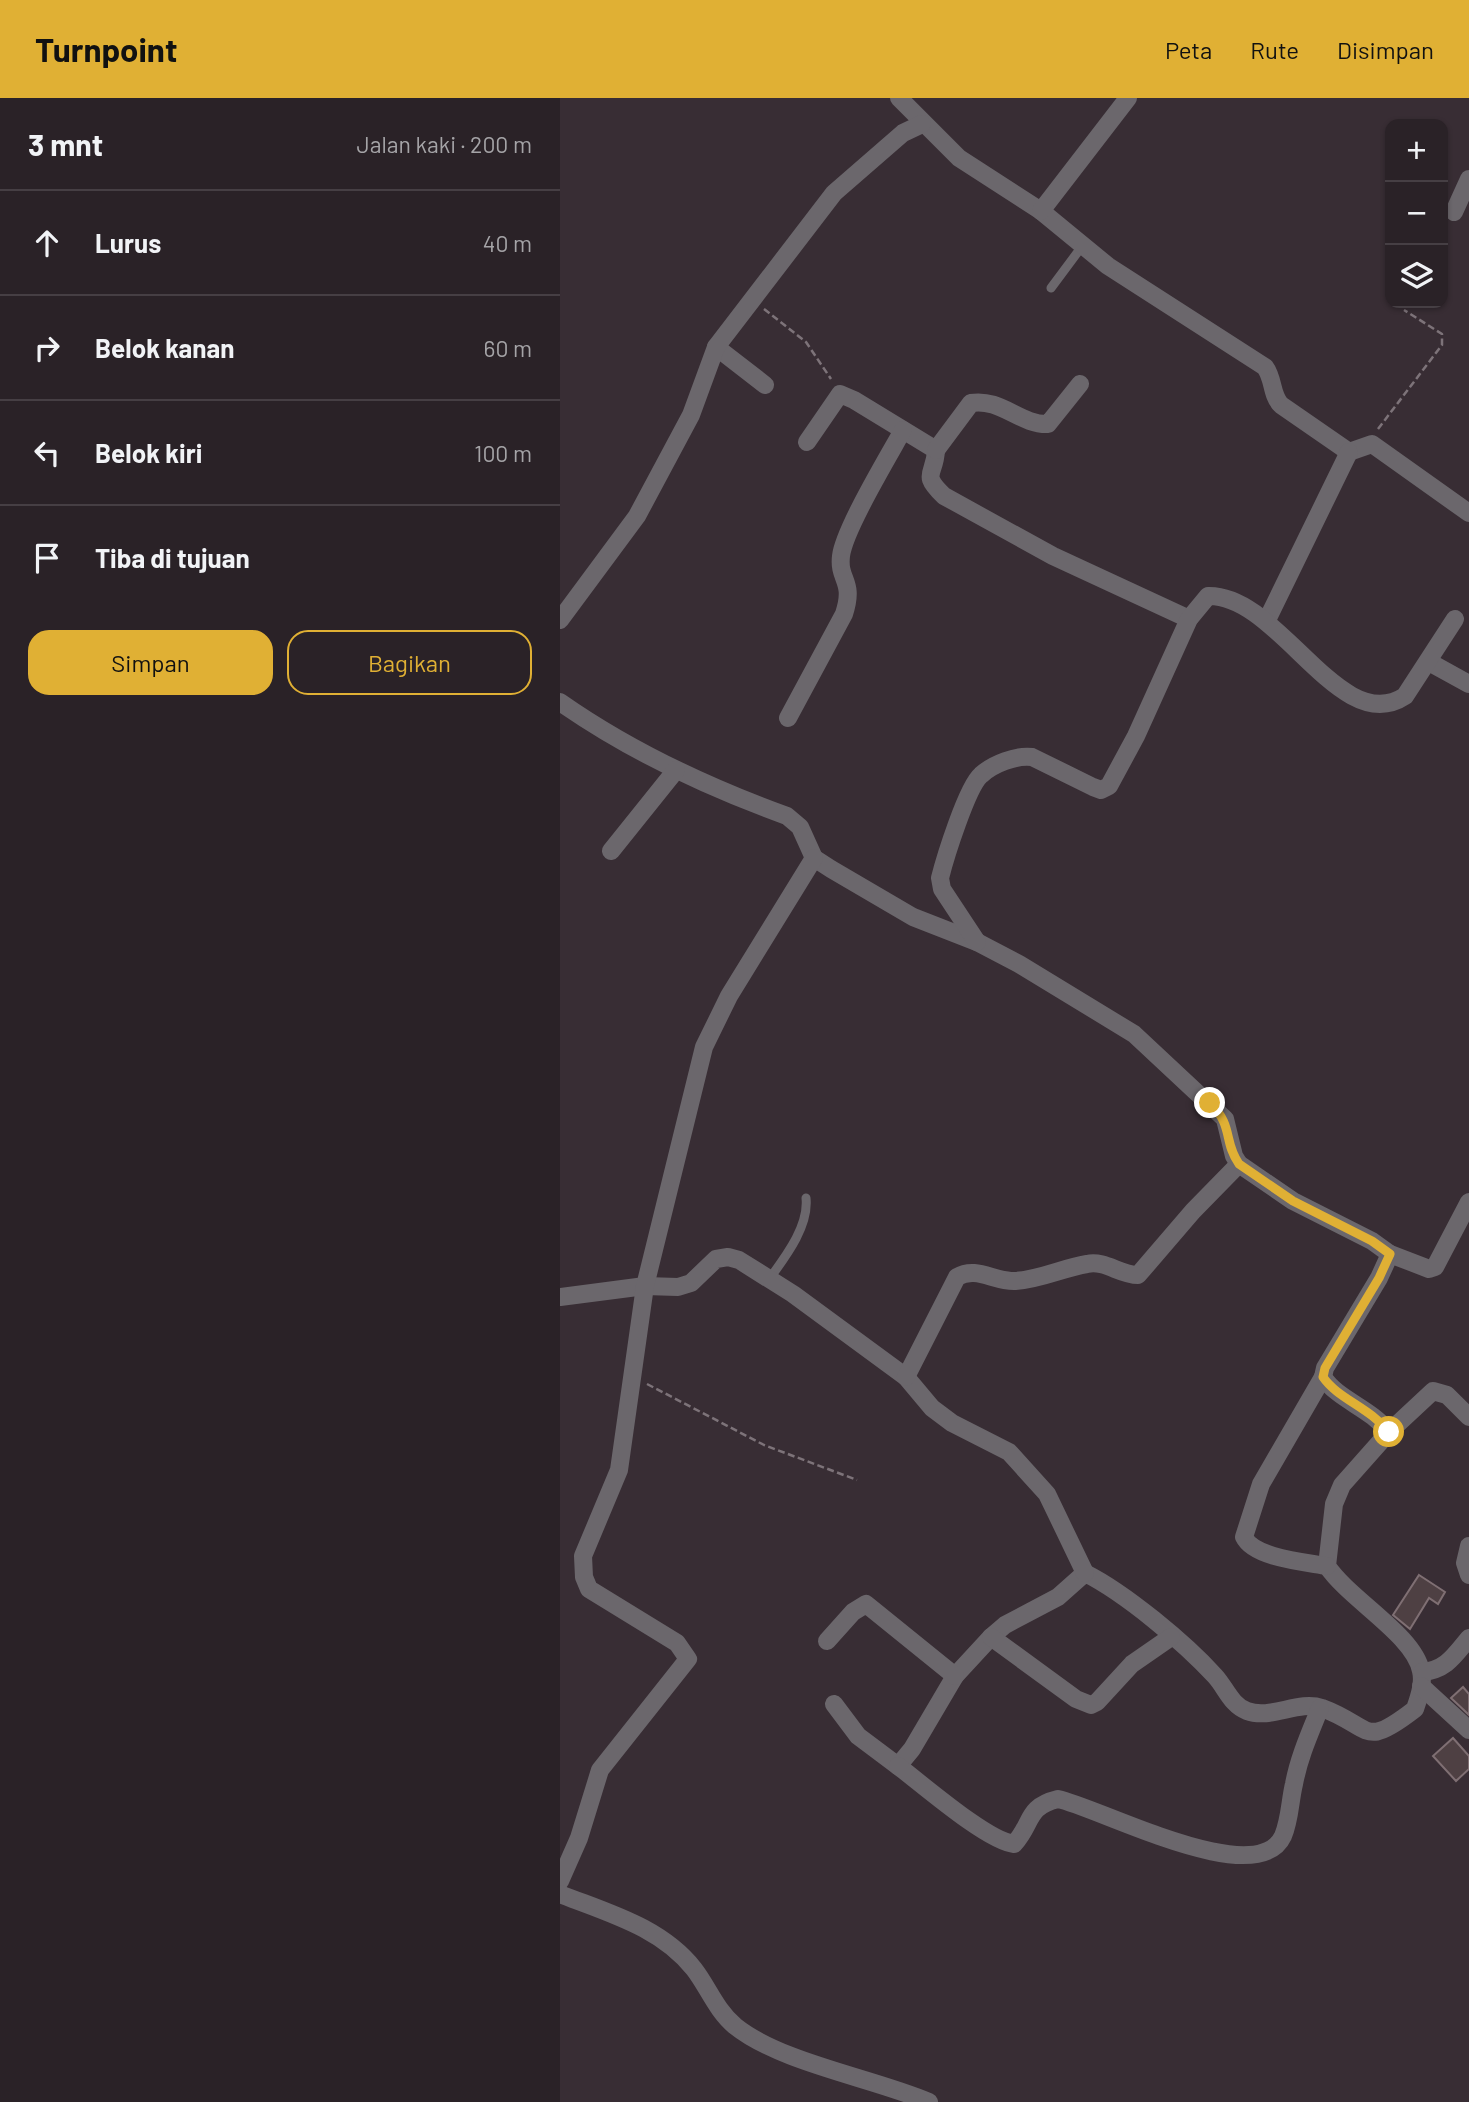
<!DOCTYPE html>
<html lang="id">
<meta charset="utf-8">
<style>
:root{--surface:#2a2227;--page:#322a2f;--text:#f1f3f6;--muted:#a5a4a7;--line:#463f44;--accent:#e0b034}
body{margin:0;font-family:Barlow,sans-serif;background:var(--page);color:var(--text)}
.controls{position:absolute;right:21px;top:21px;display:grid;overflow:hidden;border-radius:14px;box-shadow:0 2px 5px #0004}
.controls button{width:63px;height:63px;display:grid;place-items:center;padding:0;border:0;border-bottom:2px solid var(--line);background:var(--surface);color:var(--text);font:35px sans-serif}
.stop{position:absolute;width:21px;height:21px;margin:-16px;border:5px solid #e0b034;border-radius:50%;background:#fff}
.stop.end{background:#e0b034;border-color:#fff;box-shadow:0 2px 7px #0008}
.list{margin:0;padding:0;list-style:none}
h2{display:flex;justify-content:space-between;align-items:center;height:91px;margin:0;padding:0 28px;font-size:30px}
h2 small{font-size:23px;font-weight:400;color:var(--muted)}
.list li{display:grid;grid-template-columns:46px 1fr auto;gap:21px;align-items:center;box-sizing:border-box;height:105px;padding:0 28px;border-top:2px solid var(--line)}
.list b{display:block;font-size:26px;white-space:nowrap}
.list em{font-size:23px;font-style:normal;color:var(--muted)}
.actions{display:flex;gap:14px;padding:21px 28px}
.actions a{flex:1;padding:16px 0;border:2px solid var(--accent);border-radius:21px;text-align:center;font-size:24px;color:var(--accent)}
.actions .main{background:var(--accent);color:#111}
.icon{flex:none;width:38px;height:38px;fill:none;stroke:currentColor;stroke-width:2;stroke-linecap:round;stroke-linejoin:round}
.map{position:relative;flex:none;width:909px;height:2004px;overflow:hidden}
header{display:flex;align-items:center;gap:42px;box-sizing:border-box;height:98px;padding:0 35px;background:var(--accent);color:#111}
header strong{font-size:33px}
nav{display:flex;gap:38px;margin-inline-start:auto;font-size:24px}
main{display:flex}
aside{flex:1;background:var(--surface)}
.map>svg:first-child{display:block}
.building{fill:#4e4043;stroke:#7f6f73;stroke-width:2}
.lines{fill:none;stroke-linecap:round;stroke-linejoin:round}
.path{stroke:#7d7379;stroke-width:2.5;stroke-dasharray:7 3.5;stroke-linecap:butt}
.lane{stroke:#6b676c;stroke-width:9}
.street{stroke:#6b676c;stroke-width:18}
.route{stroke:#e0b034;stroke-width:9}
</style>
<header>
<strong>Turnpoint</strong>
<nav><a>Peta</a><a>Rute</a><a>Disimpan</a></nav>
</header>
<main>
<aside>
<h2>3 mnt<small>Jalan kaki · 200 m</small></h2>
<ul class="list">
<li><svg class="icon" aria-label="ahead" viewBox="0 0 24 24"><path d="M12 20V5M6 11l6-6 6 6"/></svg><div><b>Lurus</b></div><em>40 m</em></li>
<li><svg class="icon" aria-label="right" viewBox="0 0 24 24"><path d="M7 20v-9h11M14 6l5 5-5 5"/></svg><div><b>Belok kanan</b></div><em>60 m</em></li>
<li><svg class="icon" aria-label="left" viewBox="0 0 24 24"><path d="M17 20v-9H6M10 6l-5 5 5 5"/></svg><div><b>Belok kiri</b></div><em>100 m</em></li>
<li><svg class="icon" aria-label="arrive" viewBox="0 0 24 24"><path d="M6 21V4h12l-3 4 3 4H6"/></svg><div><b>Tiba di tujuan</b></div></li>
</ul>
<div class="actions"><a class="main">Simpan</a><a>Bagikan</a></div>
</aside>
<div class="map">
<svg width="909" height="2004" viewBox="0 0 909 2004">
<rect width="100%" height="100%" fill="#382d34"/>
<g class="building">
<polygon points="859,1477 885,1494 878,1506 869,1500 850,1531 833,1517"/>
<polygon points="903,1589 909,1596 909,1617 891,1600"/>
<polygon points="893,1640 909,1658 909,1671 896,1683 873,1658"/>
</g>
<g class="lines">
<g class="path">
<polyline points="204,211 246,244 271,281"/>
<polyline points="818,331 882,247 882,236 844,212"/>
<polyline points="87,1286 204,1347 297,1382"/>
</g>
<g class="lane">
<polyline points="491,190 523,147"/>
<path d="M210,1180c16,-22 39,-52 36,-80"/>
</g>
<g class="street">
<path d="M339,0l60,60 82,53 67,55 157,101c9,12 6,28 16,38l68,47 23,-8 97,69"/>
<polyline points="481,113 568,0"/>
<polyline points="894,114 909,81"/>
<polyline points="156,249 205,287"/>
<path d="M247,344l33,-48 14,6 82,50c-1,26 -16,23 8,46l109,60 136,63"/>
<path d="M376,352l35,-47c30,-5 49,22 77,21l32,-40"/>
<polyline points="0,522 77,418 131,317 156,249 274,95 343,35 362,26"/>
<polyline points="707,522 789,354"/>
<polyline points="869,564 909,586"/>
<path d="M0,604c70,49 147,85 227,114l13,11 14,31 17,11 82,48 64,25 42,22 115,70 91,85 9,37 5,8 54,37 79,40 18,13 -11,24 -54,90 -2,9c15,23 46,30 66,55l-47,53 -8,19 -7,62c23,34 87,69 94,105 3,12 -2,26 -6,38 -53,41 -42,18 -93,-1 -24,-8 -51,12 -75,3 -16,-6 -21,-23 -32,-35 -30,-33 -90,-83 -130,-103l-27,24 -53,28 -14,12 -36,39 -43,73 -14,17 -40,-30 -24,-32"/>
<path d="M228,620l56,-104c11,-34 -6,-33 -3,-58 3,-26 47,-99 62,-126"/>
<polyline points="51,753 116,672"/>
<path d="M417,844l-35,-53 -2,-11c5,-20 27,-91 41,-103 12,-11 35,-20 51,-18l61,30 8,3 8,-4 27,-50 53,-117 19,-23c71,-2 132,143 197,100l50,-77"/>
<polyline points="830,1156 869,1171 875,1169 909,1104"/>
<polyline points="0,1199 85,1188 118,1189 131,1185 156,1161 168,1159 179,1162 233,1196 346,1279 372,1310 392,1325 449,1354 487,1396 525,1475"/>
<path d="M346,1279l51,-100c19,-11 36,4 57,4 26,-1 48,-13 73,-17 18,-4 33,11 51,11l55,-64 46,-47"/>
<path d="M763,1279l-62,107 -17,53c10,21 61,25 83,29"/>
<polyline points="829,1334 873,1293 887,1297 909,1319"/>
<polyline points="909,1448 905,1465 909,1477"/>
<polyline points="431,1539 516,1601 531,1607 537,1604 572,1566 611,1539"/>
<polyline points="267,1543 293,1514 306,1506 395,1578"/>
<path d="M862,1574c24,-2 32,-16 47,-34"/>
<polyline points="861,1588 909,1632"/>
<path d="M338,1668c24,18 89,75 116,78 19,-20 11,-37 44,-45 42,9 199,93 225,37 7,-16 7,-36 11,-52 5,-27 16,-51 26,-76"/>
<polyline points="0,1783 19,1740 40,1672 128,1561 117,1545 29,1491 24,1479 23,1458 59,1372 85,1188 144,949 169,898 254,760"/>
<path d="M0,1796c48,19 101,33 134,75 14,18 22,41 41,57 46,37 138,52 194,76"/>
</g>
</g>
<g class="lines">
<path class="route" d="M650,1005c24,23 13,38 29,61l54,37 79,40 18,13 -11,24 -54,90 -2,9c15,22 46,30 66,55"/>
</g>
</svg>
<div class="controls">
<button>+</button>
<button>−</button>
<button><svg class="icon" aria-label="layers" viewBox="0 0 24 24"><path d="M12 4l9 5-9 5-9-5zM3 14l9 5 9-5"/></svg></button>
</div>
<div class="stop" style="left:829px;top:1334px"></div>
<div class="stop end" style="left:650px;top:1005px"></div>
</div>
</main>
